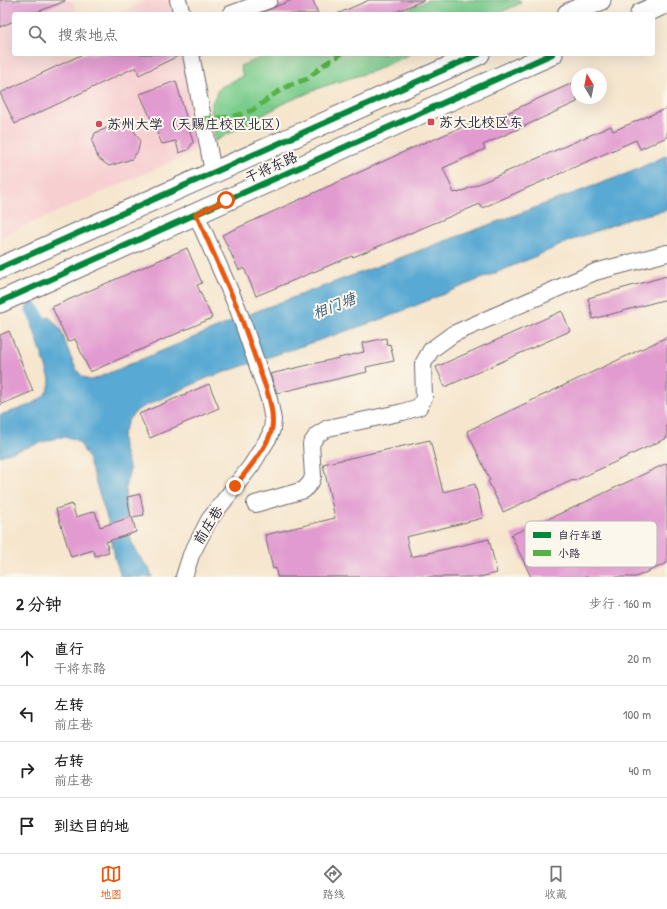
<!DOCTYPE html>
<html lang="zh">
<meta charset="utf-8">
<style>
:root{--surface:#fff;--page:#f6f6f6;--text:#222;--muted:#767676;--line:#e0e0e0;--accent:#ea580c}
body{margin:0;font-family:"Patrick Hand","LXGW WenKai TC",sans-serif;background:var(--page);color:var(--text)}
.compass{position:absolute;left:571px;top:68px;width:36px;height:36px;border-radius:50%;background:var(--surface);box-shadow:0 4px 16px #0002;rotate:350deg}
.stop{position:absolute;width:12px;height:12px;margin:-9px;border:3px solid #ea580c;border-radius:50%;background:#fff}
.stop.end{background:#ea580c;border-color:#fff;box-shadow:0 1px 4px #0008}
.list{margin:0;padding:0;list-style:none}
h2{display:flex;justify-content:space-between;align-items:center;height:52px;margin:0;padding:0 16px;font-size:17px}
h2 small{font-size:13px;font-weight:400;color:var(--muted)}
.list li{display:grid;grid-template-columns:26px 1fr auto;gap:12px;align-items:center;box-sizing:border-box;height:56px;padding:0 16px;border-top:1px solid var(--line)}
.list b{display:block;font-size:15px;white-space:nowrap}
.list p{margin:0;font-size:13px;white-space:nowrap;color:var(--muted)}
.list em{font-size:13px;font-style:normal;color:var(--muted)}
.icon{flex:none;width:22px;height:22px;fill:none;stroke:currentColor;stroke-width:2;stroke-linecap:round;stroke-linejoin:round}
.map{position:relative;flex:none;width:667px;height:577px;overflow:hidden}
.search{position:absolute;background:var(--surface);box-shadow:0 4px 16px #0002;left:12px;right:12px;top:12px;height:44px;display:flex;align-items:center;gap:10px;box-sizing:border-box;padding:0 14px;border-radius:4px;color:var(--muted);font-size:15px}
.sheet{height:276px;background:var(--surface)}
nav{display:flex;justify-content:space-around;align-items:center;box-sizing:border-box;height:56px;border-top:1px solid var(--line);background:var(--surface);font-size:11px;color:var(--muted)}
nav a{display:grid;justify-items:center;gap:2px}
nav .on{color:var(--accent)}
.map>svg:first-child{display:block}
.built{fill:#f7cfd1}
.green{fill:#7acc8d;stroke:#4e7764}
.water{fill:#58a9d3;stroke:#3d6687}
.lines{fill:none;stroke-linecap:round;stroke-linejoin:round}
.canal{stroke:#58a9d3;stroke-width:15}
.building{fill:#e29bd0}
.minor-casing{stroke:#6c676e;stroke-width:18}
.major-casing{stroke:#6c676e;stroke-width:23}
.minor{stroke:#fff;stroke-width:16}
.major{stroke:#fff;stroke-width:21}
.quiet{stroke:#55b146;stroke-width:5;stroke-dasharray:10 5;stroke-linecap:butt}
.cycleway-casing{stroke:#fbf7ec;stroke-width:8}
.cycleway{stroke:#00873e;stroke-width:6}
.route{stroke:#ea580c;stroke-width:5}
.poi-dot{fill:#d1495b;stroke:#fbf7ec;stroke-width:1.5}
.labels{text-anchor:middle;stroke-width:4;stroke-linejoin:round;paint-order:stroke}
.poi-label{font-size:14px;fill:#22223b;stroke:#fbf7ec;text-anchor:start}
.street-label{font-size:14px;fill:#22223b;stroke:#fbf7ec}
.water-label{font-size:15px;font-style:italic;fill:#385878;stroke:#fbf7ec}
.key{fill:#fbf7ec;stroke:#bab7b7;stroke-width:1}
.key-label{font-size:11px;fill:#22223b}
</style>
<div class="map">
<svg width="667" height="577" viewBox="0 0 667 577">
<rect width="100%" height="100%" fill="#fbf7ec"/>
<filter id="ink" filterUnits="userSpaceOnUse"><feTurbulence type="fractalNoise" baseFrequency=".025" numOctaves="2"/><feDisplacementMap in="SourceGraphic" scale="8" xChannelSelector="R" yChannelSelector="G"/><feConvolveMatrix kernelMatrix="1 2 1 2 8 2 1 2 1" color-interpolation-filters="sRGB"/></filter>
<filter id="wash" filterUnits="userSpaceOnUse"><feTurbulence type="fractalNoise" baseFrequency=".012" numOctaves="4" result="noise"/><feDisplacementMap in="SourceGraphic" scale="16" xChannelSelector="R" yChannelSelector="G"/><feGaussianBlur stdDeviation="0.9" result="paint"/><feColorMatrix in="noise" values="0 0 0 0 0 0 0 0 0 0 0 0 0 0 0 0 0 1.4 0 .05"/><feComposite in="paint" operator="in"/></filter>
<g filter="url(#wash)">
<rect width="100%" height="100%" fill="#f6e6ce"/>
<g class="built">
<polygon points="0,0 72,0 77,14 14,14 14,54 184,54 200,139 198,147 194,152 0,237"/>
<polygon points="147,0 172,0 175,14 119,14"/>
</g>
<g class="green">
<polygon points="428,0 520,0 521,3 497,14 397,14"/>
<polygon points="270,54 410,54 376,70 322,87 287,102 215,141 211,105 219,88 243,76 240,66"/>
</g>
<path class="water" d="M667,155v55l-35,8 -55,20 -50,22 -142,58 -178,60 -68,31 -10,10 -7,17 1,11 7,23 -4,13 -1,15 4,37 7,17 14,18 2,7h-31l-6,-19 -7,-37 -20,-63 -8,-15 -8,-5 -13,-1 -59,19v-41c17,-6 51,-12 50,-36l-18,-55 17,-7c4,4 9,8 11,12 7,13 14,52 32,51l170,-71 369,-137z"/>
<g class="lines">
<polyline class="canal" points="33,310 39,321"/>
</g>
<g id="blocks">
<g class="building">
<polygon points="0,0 65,0 65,1 32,14 14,14 14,21 0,27"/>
<polygon points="292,0 313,0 318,14 258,14"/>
<polygon points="369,0 424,0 391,14 337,14"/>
<polygon points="83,54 182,54 139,75 136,67 15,124 0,93"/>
<polygon points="176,81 193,142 188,150 179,153 176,141 162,144 140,94"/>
<polygon points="577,81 577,102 483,145 485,149 443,168 454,193 457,192 458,193 611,126 613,131 667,108 667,137 640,149 636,140 482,208 480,204 353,257 352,256 256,296 244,268 239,270 222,235 430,140 430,141 474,122 476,127"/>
<polygon points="122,122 129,123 140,140 138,151 132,159 109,166 98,158 92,141 95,133"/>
<polygon points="187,248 202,283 197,285 212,318 90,372 75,339 68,342 52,307"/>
<polygon points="667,276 667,299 593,319 588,298"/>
<polygon points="562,311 570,331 445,387 436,367"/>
<polygon points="9,331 33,391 0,405 0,335"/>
<polygon points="667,337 667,438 574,481 573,480 503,512 488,481 490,480 467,431"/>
<polygon points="386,338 387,345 390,344 394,361 366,367 367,372 277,393 270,374 364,352 362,343"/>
<polygon points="209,384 219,408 150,438 139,414"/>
<polygon points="430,440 443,492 475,484 483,518 406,537 411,557 489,539 497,573 480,577 277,577 276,568 273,569 265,535 335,518 323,464"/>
<polygon points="667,463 667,563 636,577 531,577 511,535 575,507"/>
<polygon points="140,494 144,515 132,517 136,532 106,542 109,552 95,556 93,550 71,557 56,509 72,504 76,517 95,511 100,527 131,517 127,497"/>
</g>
</g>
</g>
<g filter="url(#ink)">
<use href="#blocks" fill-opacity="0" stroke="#6c676e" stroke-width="1"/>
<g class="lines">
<g class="minor-casing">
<g id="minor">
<polyline points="178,0 182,14"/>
<polyline points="231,14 269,0"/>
<polyline points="191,54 213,172"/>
<polyline points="255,504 304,490 311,482 313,476 311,444 317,435 328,428 403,412 419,407 424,398 423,364 431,350 453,334 595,272 667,253"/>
<polyline points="184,577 191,555 209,520 251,466 269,437 272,429 273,420 269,399 238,309 196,214"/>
</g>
</g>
<g class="major-casing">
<g id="major">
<polyline points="568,14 600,0"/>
<polyline points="641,14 667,2"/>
<polyline points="0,268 479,54"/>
<polyline points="0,302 552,54"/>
</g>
</g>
<use href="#minor" class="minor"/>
<use href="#major" class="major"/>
<polyline class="quiet" points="203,119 232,117 253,110 276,93 290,85 307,79 325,64 341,54"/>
<g class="cycleway-casing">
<g id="cycleway">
<polyline points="0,268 479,54"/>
<polyline points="0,302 552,54"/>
</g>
</g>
<use href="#cycleway" class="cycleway"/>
</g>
</g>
<g class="lines" filter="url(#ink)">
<path class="route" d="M226,200l-30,14 42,95 28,79c4,12 8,27 6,40 -2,16 -27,45 -37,58"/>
</g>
<g class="poi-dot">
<rect x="427" y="118" width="8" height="8" rx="2"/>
<circle cx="99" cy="124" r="4"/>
</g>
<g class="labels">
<g class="poi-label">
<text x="439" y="127">苏大北校区东</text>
<text x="107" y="129">苏州大学（天赐庄校区北区）</text>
</g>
<g class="street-label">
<text transform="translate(271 167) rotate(-24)" y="5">干将东路</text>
<text transform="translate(208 525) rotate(-58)" y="5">前庄巷</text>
</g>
<g class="water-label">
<text transform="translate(334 306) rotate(-21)" y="5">相门塘</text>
</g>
</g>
<rect x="525" y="521" width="132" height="46" rx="6" class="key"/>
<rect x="533" y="532" width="18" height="6" fill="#00873e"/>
<rect x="533" y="550" width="18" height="6" fill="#55b146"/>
<g class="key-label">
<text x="558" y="539">自行车道</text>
<text x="558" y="557">小路</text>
</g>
</svg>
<svg class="compass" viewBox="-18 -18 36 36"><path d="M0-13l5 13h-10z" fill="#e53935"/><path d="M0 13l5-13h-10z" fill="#767676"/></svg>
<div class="stop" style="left:226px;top:200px"></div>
<div class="stop end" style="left:235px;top:486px"></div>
<div class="search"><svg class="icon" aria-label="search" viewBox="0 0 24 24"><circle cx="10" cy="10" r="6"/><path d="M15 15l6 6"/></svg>搜索地点</div>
</div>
<section class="sheet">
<h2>2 分钟<small>步行 · 160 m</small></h2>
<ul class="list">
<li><svg class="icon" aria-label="ahead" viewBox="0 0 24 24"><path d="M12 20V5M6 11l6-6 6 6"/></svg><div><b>直行</b><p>干将东路</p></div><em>20 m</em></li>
<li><svg class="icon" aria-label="left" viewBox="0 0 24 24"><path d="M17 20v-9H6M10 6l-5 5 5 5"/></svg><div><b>左转</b><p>前庄巷</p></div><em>100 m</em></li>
<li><svg class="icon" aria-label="right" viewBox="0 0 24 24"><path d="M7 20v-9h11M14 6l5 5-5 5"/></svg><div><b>右转</b><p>前庄巷</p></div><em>40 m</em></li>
<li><svg class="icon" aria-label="arrive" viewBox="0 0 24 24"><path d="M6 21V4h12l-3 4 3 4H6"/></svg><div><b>到达目的地</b></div></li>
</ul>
</section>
<nav>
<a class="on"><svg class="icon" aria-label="map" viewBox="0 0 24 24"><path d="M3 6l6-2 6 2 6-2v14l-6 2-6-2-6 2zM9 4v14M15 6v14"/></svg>地图</a>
<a><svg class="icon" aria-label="directions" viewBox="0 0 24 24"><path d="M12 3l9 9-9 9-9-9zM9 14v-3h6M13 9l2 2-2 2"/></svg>路线</a>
<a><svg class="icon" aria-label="saved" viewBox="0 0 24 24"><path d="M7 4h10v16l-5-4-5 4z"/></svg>收藏</a>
</nav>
